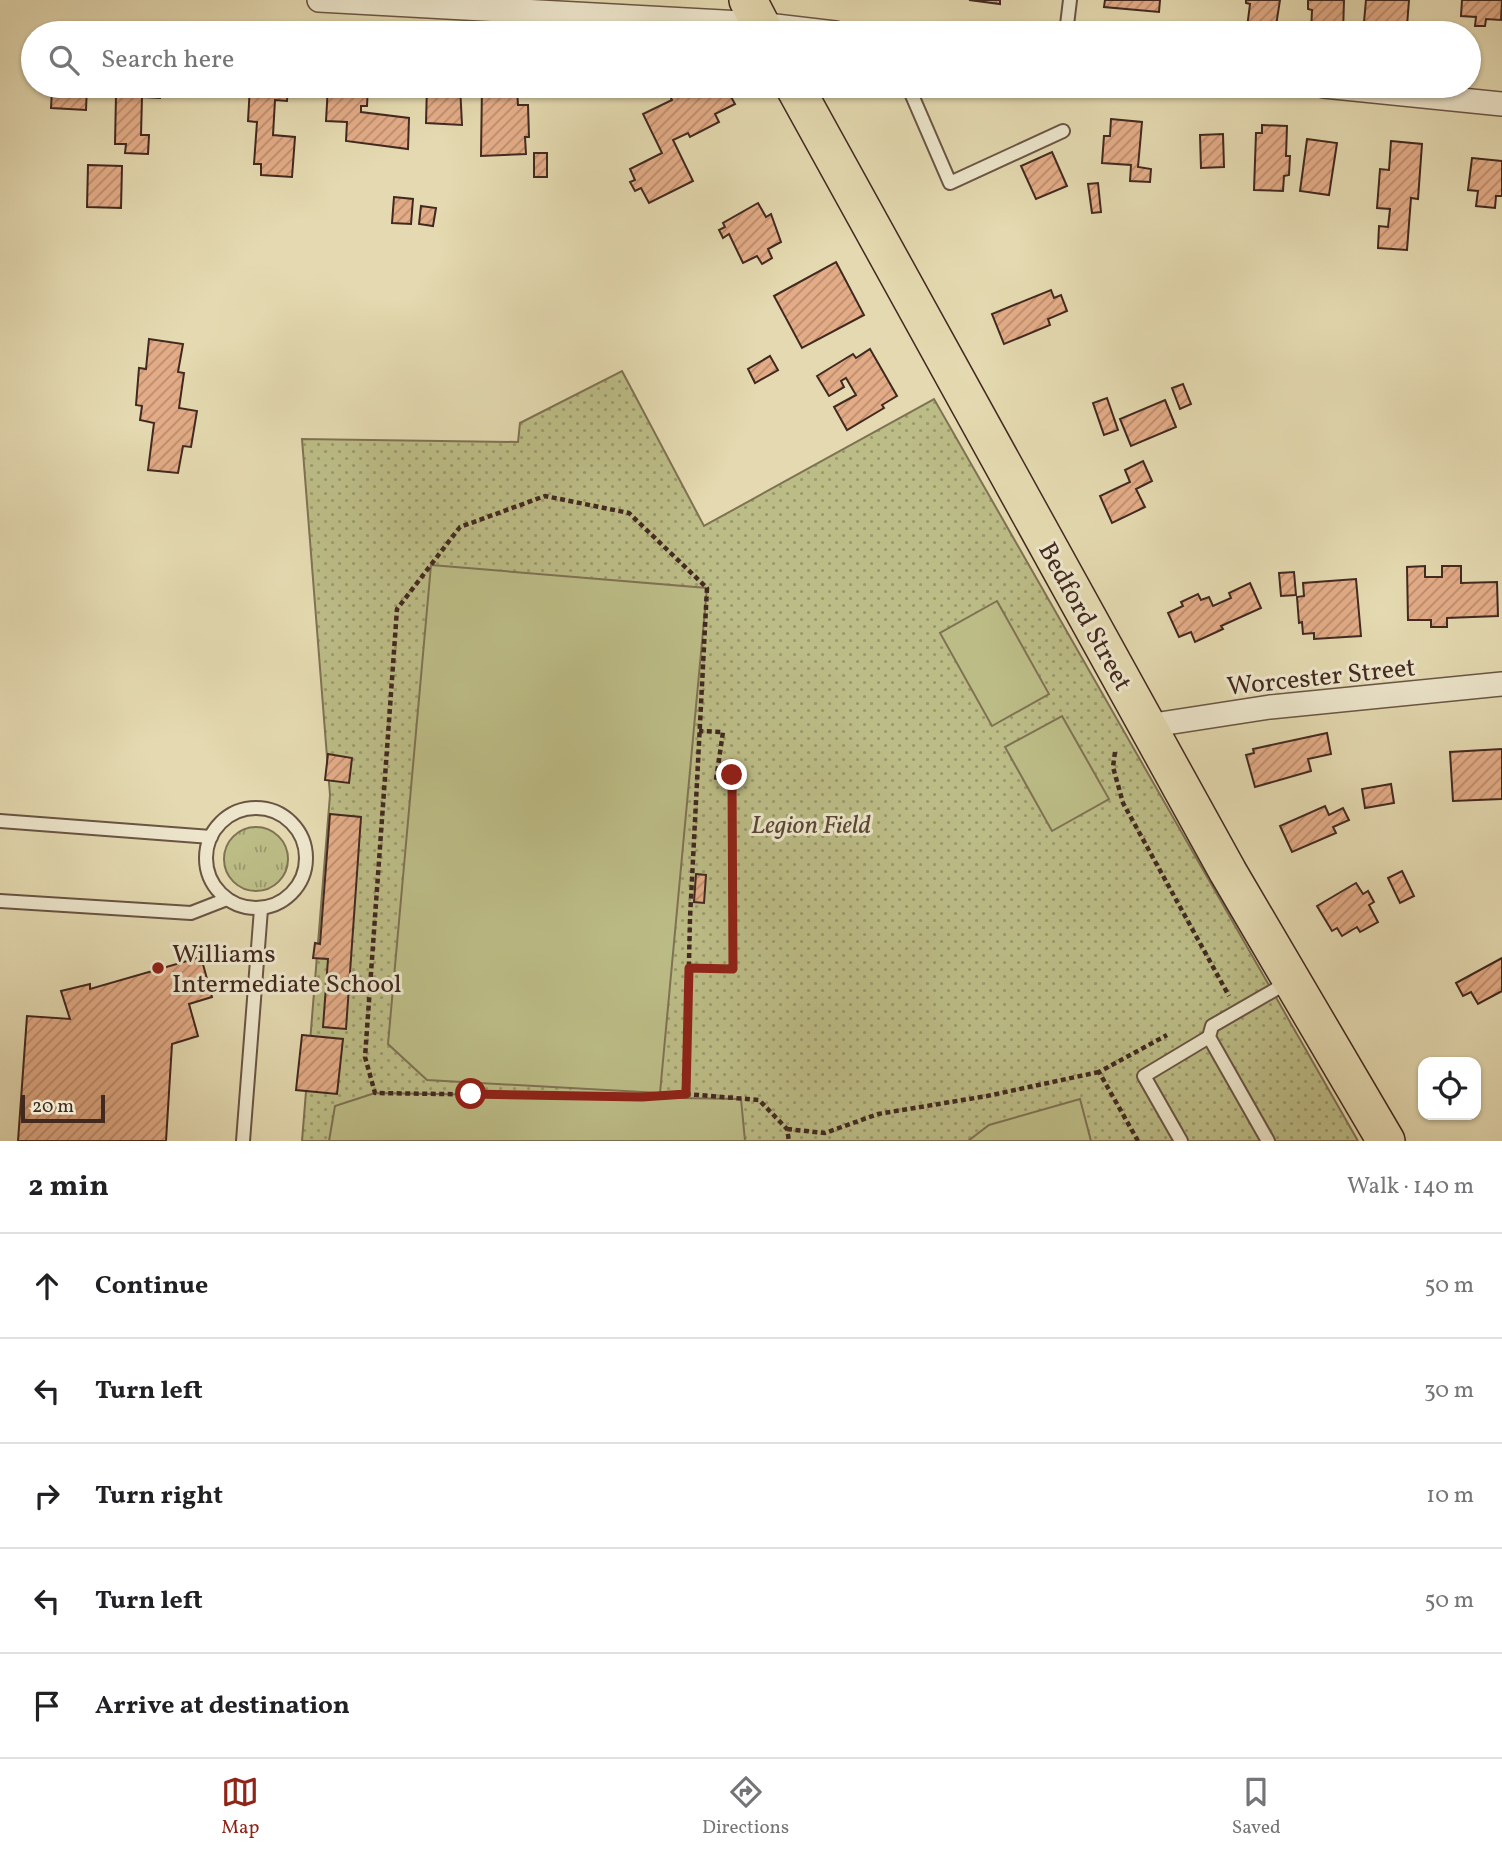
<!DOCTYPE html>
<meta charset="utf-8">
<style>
:root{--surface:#fff;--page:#f2f2f2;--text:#202124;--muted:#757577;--line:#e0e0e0;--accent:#8f2418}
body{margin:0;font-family:Vollkorn,serif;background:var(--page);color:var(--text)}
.controls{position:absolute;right:21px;bottom:21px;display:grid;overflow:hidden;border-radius:14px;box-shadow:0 2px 5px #0004}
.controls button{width:63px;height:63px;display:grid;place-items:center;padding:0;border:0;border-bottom:2px solid var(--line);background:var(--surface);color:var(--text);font:35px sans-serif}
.scale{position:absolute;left:21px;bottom:18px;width:84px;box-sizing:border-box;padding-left:7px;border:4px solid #422920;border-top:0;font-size:19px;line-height:24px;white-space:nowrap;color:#422920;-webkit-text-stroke:5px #ede6cc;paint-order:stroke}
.stop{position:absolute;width:21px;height:21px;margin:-16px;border:5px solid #8f2418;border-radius:50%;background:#fff}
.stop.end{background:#8f2418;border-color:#fff;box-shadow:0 2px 7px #0008}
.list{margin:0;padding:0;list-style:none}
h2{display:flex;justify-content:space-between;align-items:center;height:91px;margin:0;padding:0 28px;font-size:30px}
h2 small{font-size:23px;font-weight:400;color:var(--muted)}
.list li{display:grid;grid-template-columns:46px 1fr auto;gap:21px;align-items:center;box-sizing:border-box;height:105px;padding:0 28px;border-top:2px solid var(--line)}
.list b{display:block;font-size:26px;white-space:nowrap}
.list em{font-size:23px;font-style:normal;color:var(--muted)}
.icon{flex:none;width:38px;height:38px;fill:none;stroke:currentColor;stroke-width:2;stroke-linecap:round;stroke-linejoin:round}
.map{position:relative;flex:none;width:1502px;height:1141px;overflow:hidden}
.search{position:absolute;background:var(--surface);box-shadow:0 2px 5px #0004;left:21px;right:21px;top:21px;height:77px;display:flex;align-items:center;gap:18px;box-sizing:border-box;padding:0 24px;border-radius:38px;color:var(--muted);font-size:26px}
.sheet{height:616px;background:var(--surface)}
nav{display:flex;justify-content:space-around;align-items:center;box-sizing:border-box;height:98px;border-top:2px solid var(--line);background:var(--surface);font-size:19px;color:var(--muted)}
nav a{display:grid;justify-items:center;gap:4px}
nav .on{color:var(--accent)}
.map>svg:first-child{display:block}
.grass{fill:url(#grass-tufts);stroke:#7f7253;stroke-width:2}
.park{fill:url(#park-dots);stroke:#7f7253;stroke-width:2}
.pitch{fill:#bcbc86;stroke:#7f7253;stroke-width:2}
.building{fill:url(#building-hatch);stroke:#422920;stroke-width:2}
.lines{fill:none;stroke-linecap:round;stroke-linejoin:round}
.lane-casing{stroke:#6a5544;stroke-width:16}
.street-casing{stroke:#6a5544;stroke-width:26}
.primary-casing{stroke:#422920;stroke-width:40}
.path{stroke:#422920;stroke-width:4.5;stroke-dasharray:5 3.5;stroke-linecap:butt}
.lane{stroke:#ede6cc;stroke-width:12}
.street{stroke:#ede6cc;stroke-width:23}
.primary{stroke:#e4d9b0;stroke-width:37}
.route{stroke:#8f2418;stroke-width:9}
.poi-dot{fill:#8f2418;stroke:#ede6cc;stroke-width:2.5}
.labels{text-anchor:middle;stroke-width:6;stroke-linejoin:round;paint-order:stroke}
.street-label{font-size:26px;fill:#422920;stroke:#ede6cc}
.park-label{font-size:26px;font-style:italic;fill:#5a4634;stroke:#ede6cc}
.poi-label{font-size:26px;fill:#422920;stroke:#ede6cc;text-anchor:start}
</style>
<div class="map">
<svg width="1502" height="1141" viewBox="0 0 1502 1141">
<defs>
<pattern id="grass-tufts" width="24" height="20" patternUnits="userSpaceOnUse" patternTransform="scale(1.75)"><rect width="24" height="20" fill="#bcbc86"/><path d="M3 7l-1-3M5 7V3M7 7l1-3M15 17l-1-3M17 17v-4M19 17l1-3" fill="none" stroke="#9a996d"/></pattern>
<pattern id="park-dots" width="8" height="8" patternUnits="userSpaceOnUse" patternTransform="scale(1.75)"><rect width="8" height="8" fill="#bcbc86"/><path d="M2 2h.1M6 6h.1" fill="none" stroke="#9a996d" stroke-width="1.8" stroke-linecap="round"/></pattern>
<pattern id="building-hatch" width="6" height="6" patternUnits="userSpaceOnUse" patternTransform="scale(1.75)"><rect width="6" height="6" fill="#e3ac87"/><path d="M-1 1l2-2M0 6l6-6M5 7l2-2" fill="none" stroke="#ba8c6e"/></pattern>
</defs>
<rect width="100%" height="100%" fill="#e4d9b0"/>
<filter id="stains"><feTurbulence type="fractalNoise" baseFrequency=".00286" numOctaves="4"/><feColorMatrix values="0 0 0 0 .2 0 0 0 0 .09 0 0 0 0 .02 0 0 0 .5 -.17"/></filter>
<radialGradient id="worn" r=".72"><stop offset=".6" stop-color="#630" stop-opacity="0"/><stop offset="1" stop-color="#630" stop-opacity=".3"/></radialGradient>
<circle class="grass" cx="256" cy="859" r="32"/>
<polygon class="park" points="622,371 704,526 934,399 1358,1141 302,1141 330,795 302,439 518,442 520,423"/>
<g class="pitch">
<polygon points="431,565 707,588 660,1093 427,1080 388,1044"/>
<polygon points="997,601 1049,694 992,726 940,633"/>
<polygon points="1062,716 1109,799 1052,831 1005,747"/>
<polygon points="375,1093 741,1099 745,1141 329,1141 335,1106"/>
<polygon points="1080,1099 1091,1141 968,1141 989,1125"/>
</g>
<g class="building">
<polygon points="969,0 1000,0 1000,4"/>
<polygon points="1105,0 1160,0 1159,12 1104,7"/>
<polygon points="1246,0 1280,0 1275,32 1247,28 1250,4 1246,3"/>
<polygon points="1308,0 1344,0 1343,33 1311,33 1312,10 1308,9"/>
<polygon points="1366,0 1409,0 1407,26 1390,24 1389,33 1363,33"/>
<polygon points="1462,0 1502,0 1501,20 1486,19 1485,26 1475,26 1476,17 1461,16"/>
<polygon points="48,86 87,86 86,110 51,108 52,90 47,90"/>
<polygon points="122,86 161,86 160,98 142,97 141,135 149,135 148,154 125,153 126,144 115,144 116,95 122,95"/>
<polygon points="250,86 288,86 287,101 275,100 273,135 295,137 292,177 261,175 261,164 254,164 257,122 248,121"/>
<polygon points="328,86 368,86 367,106 361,106 361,112 409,118 408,149 346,141 347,122 326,121"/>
<polygon points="427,86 460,86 462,125 426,123"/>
<polygon points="482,86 512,86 512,89 517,89 518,105 528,105 529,137 525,137 526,154 481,156"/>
<polygon points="680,86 725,86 735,104 715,114 719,122 690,137 688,133 673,140 693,181 649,203 641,188 635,191 630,182 635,180 630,169 662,153 643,114 672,100 668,92"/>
<polygon points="1111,119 1142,122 1138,167 1151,169 1150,182 1130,181 1131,165 1102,163 1104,136 1110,136"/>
<polygon points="1262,125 1287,126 1286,156 1290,156 1289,175 1284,176 1283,191 1254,190 1256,133 1262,133"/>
<polygon points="1223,134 1224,167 1201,168 1200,135"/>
<polygon points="1307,139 1337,143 1329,195 1300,191"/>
<polygon points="1391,141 1422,144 1418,199 1411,198 1407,250 1378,248 1379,226 1388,227 1390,209 1377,208 1380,169 1389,170"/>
<polygon points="1052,152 1067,186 1036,199 1021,166"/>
<rect x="534" y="153" width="13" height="24"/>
<polygon points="1472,158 1502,161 1502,196 1496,196 1495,208 1476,206 1478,191 1468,190"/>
<polygon points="88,165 122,166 121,208 87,207"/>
<polygon points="1098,183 1101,212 1092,213 1088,184"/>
<polygon points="394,197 413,199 411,224 392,223"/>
<polygon points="758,203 766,217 771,214 781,242 768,249 772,258 762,264 757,256 743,263 729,234 723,238 719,230 725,227 723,223"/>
<polygon points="421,206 436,208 433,226 419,224"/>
<polygon points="836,262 864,315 802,348 774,296"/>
<polygon points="1051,290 1054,298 1061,295 1067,311 1048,319 1050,325 1004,344 992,314"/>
<polygon points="149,339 183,344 178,372 184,373 179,408 197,411 191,447 183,446 178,473 148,470 154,423 140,420 142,406 136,405 139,368 146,369"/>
<polygon points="870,349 897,396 882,405 884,408 847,430 834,407 856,395 846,378 841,381 844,387 829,396 817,376 853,354 856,358"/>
<polygon points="770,356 778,370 755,383 748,369"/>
<polygon points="1183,384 1191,404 1180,409 1172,388"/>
<polygon points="1107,398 1118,430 1104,435 1093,403"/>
<polygon points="1165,400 1176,427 1131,446 1120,419"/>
<polygon points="1143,461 1152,481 1136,489 1145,507 1112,523 1100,496 1130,482 1125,470"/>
<polygon points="1425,566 1425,577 1442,577 1442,566 1461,566 1461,583 1497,582 1498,616 1447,618 1447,627 1431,627 1431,620 1408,620 1407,567"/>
<polygon points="1294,572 1296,595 1281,596 1279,573"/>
<polygon points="1356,579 1361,636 1314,639 1314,633 1303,634 1302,622 1299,623 1297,597 1304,596 1303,583"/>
<polygon points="1250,583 1261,608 1221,626 1223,629 1195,642 1191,632 1179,637 1168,613 1183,606 1181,602 1198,594 1201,600 1209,597 1213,606 1231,598 1229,593"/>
<polygon points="1327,733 1331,754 1308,759 1311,771 1255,787 1246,755 1254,753 1253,749"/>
<polygon points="1502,749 1502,799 1453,801 1450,752"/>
<polygon points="328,754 352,758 349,783 325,780"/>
<polygon points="1391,784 1394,803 1365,808 1362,789"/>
<polygon points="1325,806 1329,815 1343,808 1349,820 1333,827 1336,833 1292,852 1280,826"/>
<polygon points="330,814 361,817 346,1029 323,1027 328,959 313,958 315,943 320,944"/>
<polygon points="1402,871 1414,896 1400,903 1388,878"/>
<polygon points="696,874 706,875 704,903 694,902"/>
<polygon points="1356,883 1363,894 1368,891 1374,902 1369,905 1378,922 1360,932 1357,927 1342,936 1337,928 1332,931 1317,906"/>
<polygon points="201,957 212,997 189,1004 198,1036 172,1044 166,1141 18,1141 27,1016 70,1019 61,991 90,984 90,989"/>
<polygon points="1502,958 1502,991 1478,1004 1471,992 1463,996 1456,983"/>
<polygon points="302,1035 343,1039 337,1094 296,1090"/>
</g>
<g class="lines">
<g class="lane-casing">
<g id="lane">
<polyline points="1066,33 1070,0"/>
<polyline points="908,86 950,183 1063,131"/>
<circle cx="256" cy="858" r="50"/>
<polyline points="0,821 211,837"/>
<polyline points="0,901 191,913 227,899"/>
<polyline points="243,1141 261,909"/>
<polyline points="1181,1141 1144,1076 1209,1037"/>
<polyline points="1268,1141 1209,1037 1212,1026 1290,981"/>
</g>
</g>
<g class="street-casing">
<g id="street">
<polyline points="319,0 760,24 835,33"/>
<polyline points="1324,86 1502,104"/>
<polyline points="1147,726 1270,707 1502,684"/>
</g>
</g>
<g class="primary-casing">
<g id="primary">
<polyline points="748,0 765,33"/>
<polyline points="794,86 1228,872 1386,1141"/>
</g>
</g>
<g class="path">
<polyline points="1115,752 1113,767 1123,803 1229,996"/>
<polyline points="689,969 733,969 732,775 716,780 723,732 699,731"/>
<polyline points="686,1094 690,918 707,588 629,513 545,496 460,527 397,609 365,1057 375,1093 642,1097 686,1094 759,1100 787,1129 789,1141"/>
<polyline points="787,1129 825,1133 878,1114 987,1096 1099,1072"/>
<polyline points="1138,1141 1099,1072 1167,1035"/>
</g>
<use href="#lane" class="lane"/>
<use href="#street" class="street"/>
<use href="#primary" class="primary"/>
</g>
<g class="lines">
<polyline class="route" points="471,1094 642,1097 686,1094 689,968 733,969 732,775"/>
</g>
<circle class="poi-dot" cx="158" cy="968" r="7"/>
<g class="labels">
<g class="street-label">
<text transform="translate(1086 616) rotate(61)" y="9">Bedford Street</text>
<text transform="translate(1321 676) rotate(-6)" y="9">Worcester Street</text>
</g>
<g class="park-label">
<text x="811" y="833">Legion Field</text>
</g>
<g class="poi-label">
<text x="172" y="962">Williams<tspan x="172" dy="30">Intermediate School</tspan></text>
</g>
</g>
<rect width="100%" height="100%" filter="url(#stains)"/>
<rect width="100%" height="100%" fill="url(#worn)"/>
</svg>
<div class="controls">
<button><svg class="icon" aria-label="locate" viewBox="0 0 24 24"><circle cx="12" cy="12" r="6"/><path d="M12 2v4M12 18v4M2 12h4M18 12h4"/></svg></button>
</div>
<div class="scale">20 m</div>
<div class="stop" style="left:471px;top:1094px"></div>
<div class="stop end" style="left:732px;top:775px"></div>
<div class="search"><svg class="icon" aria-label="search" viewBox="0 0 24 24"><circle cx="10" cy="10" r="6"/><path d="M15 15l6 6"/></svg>Search here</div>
</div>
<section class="sheet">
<h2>2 min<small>Walk · 140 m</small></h2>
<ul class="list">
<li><svg class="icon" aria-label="ahead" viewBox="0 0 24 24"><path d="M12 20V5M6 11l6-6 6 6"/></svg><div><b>Continue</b></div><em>50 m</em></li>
<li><svg class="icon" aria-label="left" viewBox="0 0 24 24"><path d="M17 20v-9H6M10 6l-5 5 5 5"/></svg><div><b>Turn left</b></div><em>30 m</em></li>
<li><svg class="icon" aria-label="right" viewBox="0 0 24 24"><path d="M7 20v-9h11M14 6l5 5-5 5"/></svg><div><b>Turn right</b></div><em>10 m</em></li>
<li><svg class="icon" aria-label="left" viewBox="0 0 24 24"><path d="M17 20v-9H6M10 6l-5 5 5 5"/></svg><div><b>Turn left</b></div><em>50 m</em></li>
<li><svg class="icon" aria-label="arrive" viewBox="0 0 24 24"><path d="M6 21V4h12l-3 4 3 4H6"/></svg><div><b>Arrive at destination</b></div></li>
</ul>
</section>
<nav>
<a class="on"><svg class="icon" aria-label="map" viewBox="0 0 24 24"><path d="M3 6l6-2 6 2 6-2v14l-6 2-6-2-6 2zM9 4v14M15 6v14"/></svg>Map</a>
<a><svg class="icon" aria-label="directions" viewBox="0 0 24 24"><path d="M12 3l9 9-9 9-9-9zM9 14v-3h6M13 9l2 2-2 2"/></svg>Directions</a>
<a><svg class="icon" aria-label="saved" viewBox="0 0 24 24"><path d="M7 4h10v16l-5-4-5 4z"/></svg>Saved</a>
</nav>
